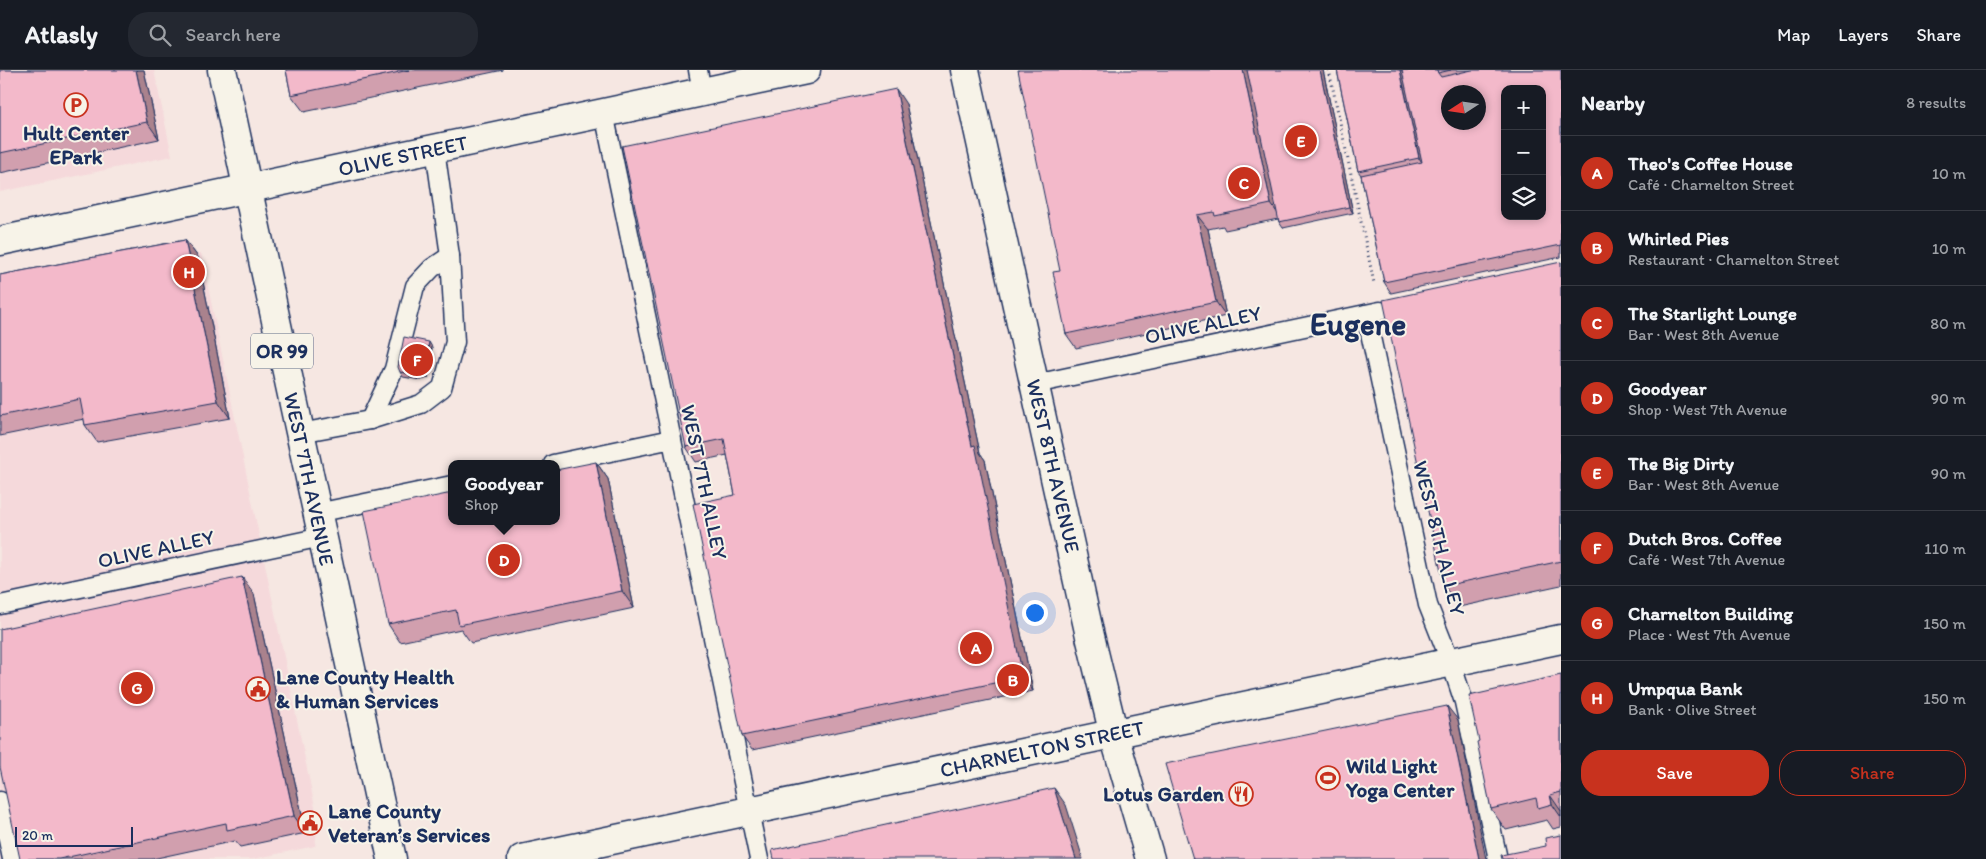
<!DOCTYPE html>
<meta charset="utf-8">
<style>
:root{--surface:#171b24;--page:#242831;--text:#f1f3f6;--muted:#9ea1a6;--line:#363941;--accent:#c8321e}
body{margin:0;font-family:Itim,sans-serif;background:var(--page);color:var(--text)}
.controls{position:absolute;right:15px;top:15px;display:grid;overflow:hidden;border-radius:10px;box-shadow:0 2px 8px #0003}
.controls button{width:45px;height:45px;display:grid;place-items:center;padding:0;border:0;border-bottom:1px solid var(--line);background:var(--surface);color:var(--text);font:25px sans-serif}
.compass{position:absolute;left:1441px;top:15px;width:45px;height:45px;border-radius:50%;background:var(--surface);box-shadow:0 2px 8px #0003;rotate:258deg}
.scale{position:absolute;left:15px;bottom:12px;width:118px;box-sizing:border-box;padding-left:5px;border:2px solid #1b2f5e;border-top:0;font-size:14px;line-height:18px;white-space:nowrap;color:#1b2f5e;-webkit-text-stroke:4px #f7f3e8;paint-order:stroke}
.you{position:absolute;left:1034px;top:542px;width:18px;height:18px;margin:-12px;border:4px solid #fff;border-radius:50%;background:#1a73e8;box-shadow:0 0 0 8px #1a73e833}
.badge{display:grid;place-items:center;width:32px;height:32px;border-radius:50%;background:var(--accent);color:#fff;font-size:16px;font-weight:700}
.pin{position:absolute;translate:-50% -50%;border:2px solid #fff;box-shadow:0 1px 5px #0006}
.popup{position:absolute;left:448px;top:390px;width:112px;height:65px;box-sizing:border-box;display:grid;place-content:center;border-radius:10px;background:var(--surface);filter:drop-shadow(0 1px 4px #0005);font-size:16px;white-space:nowrap;color:var(--muted)}
.popup b{font-size:19px;color:var(--text)}
.popup::after{content:'';position:absolute;left:50%;top:100%;margin-left:-10px;border:10px solid transparent;border-top-color:var(--surface)}
.list{margin:0;padding:0;list-style:none}
h2{display:flex;justify-content:space-between;align-items:center;height:65px;margin:0;padding:0 20px;font-size:21px}
h2 small{font-size:16px;font-weight:400;color:var(--muted)}
.list li{display:grid;grid-template-columns:32px 1fr auto;gap:15px;align-items:center;box-sizing:border-box;height:75px;padding:0 20px;border-top:1px solid var(--line)}
.list b{display:block;font-size:19px;white-space:nowrap}
.list p{margin:0;font-size:16px;white-space:nowrap;color:var(--muted)}
.list em{font-size:16px;font-style:normal;color:var(--muted)}
.actions{display:flex;gap:10px;padding:15px 20px}
.actions a{flex:1;padding:11px 0;border:1px solid var(--accent);border-radius:20px;text-align:center;font-size:18px;color:var(--accent)}
.actions .main{background:var(--accent);color:#fff}
.icon{flex:none;width:28px;height:28px;fill:none;stroke:currentColor;stroke-width:2;stroke-linecap:round;stroke-linejoin:round}
.map{position:relative;flex:none;width:1561px;height:789px;overflow:hidden}
header{display:flex;align-items:center;gap:30px;box-sizing:border-box;height:70px;padding:0 25px;background:var(--surface);border-bottom:1px solid var(--line)}
header strong{font-size:24px}
nav{display:flex;gap:28px;margin-inline-start:auto;font-size:18px}
.search{width:350px;height:45px;background:var(--page);display:flex;align-items:center;gap:12px;box-sizing:border-box;padding:0 18px;border-radius:20px;color:var(--muted);font-size:19px}
main{display:flex}
aside{flex:1;background:var(--surface)}
.map>svg:first-child{display:block}
.built{fill:#f5d9db}
.lines{fill:none;stroke-linecap:round;stroke-linejoin:round}
.lane-casing{stroke:#1b2f5e;stroke-width:21}
.secondary-casing{stroke:#1b2f5e;stroke-width:31}
.primary-casing{stroke:#1b2f5e;stroke-width:31}
.path{stroke:#1b2f5e;stroke-width:3;stroke-dasharray:1 4;stroke-linecap:butt}
.lane{stroke:#f7f3e8;stroke-width:18}
.secondary{stroke:#f7f3e8;stroke-width:28}
.primary{stroke:#f7f3e8;stroke-width:28}
.wall{fill:#d19fae;stroke:#1b2f5e}
.shaded-wall{fill:#aa828d;stroke:#1b2f5e}
.building{fill:#f3b9ca;stroke:#1b2f5e;fill-rule:evenodd}
.labels{text-anchor:middle;stroke-width:4;stroke-linejoin:round;paint-order:stroke}
.shield{fill:#f7f3e8;stroke:#5d6a87;stroke-width:1}
.shield-label{font-size:20px;font-weight:bold;fill:#1b2f5e}
.poi-label{font-size:21px;font-weight:bold;fill:#1b2f5e;stroke:#f7f3e8;text-anchor:start}
.street-label{font-size:21px;fill:#1b2f5e;stroke:#f7f3e8}
.town-label{font-size:31px;font-weight:bold;fill:#1b2f5e;stroke:#f7f3e8}
</style>
<header>
<strong>Atlasly</strong>
<div class="search"><svg class="icon" aria-label="search" viewBox="0 0 24 24"><circle cx="10" cy="10" r="6"/><path d="M15 15l6 6"/></svg>Search here</div>
<nav><a>Map</a><a>Layers</a><a>Share</a></nav>
</header>
<main>
<div class="map">
<svg width="1561" height="789" viewBox="0 0 1561 789">
<rect width="100%" height="100%" fill="#f6e7e2"/>
<filter id="ink" filterUnits="userSpaceOnUse"><feTurbulence type="fractalNoise" baseFrequency=".02" numOctaves="2"/><feDisplacementMap in="SourceGraphic" scale="10" xChannelSelector="R" yChannelSelector="G"/><feConvolveMatrix kernelMatrix="1 2 1 2 8 2 1 2 1" color-interpolation-filters="sRGB"/></filter>
<g filter="url(#ink)">
<g class="built">
<polygon points="0,0 154,0 172,86 0,122"/>
<polygon points="201,183 318,752 315,776 253,789 0,789 0,226"/>
</g>
<g class="lines">
<g class="lane-casing">
<g id="lane">
<polyline points="698,0 702,22"/>
<polyline points="604,43 759,789"/>
<polyline points="1366,244 1428,535 1451,593 1464,632 1498,789"/>
<polyline points="1035,314 1380,241"/>
<polyline points="370,350 394,299 415,216 432,198 450,186"/>
<polyline points="300,363 370,350 421,334 442,318 455,272 450,186 435,79"/>
<polyline points="553,394 672,369"/>
<polyline points="317,443 452,415"/>
<polyline points="0,535 322,467"/>
<polyline points="0,731 12,789"/>
</g>
</g>
<g class="secondary-casing">
<g id="secondary">
<polyline points="965,0 1090,566 1114,665 1150,789"/>
<polyline points="0,171 806,0"/>
<polyline points="522,789 1561,569"/>
</g>
</g>
<g class="primary-casing">
<polyline id="primary" points="222,0 392,789"/>
</g>
<polyline class="path" points="1329,0 1374,213"/>
<use href="#lane" class="lane"/>
<use href="#secondary" class="secondary"/>
<use href="#primary" class="primary"/>
</g>
<g class="wall">
<polygon points="0,0 144,0 159,69 0,103"/>
<polygon points="286,0 503,0 304,42 291,25"/>
<polygon points="1323,0 1353,143 1283,158 1279,152 1278,149 1225,160 1223,156 1208,159 1226,246 1076,278 1066,264 1060,201"/>
<polygon points="1337,0 1561,0 1561,187 1391,223 1384,212 1361,105 1358,101"/>
<polygon points="906,34 980,383 985,390 1033,621 752,680 742,666 735,425 727,385 696,392 686,377"/>
<polygon points="185,170 198,187 230,348 97,372 85,355 84,349 0,366 0,205"/>
<polygon points="1561,192 1561,515 1459,537 1444,516"/>
<polygon points="432,277 428,308 421,310 403,307 400,302"/>
<polygon points="596,392 608,409 634,538 471,573 461,559 400,572 388,554"/>
<polygon points="242,507 254,524 306,763 240,777 235,771 152,789 20,789"/>
<polygon points="1561,605 1561,757 1553,759 1547,750 1506,760 1491,739 1479,671"/>
</g>
<g class="shaded-wall">
<polygon points="136,0 144,0 159,69 147,52"/>
<polygon points="1243,0 1250,0 1281,148 1271,134"/>
<polygon points="1320,0 1323,0 1353,143 1349,137"/>
<polygon points="1400,0 1407,0 1429,102 1419,88"/>
<polygon points="896,19 906,34 980,383 985,390 1033,621 1023,607 972,376"/>
<polygon points="1197,145 1208,159 1226,246 1216,232"/>
<polygon points="185,170 198,187 230,348 218,331"/>
<polygon points="429,272 432,277 428,308 424,302"/>
<polygon points="596,392 608,409 634,538 622,521"/>
<polygon points="242,507 254,524 306,763 294,746"/>
<polygon points="1447,636 1458,650 1486,789 1479,789"/>
<polygon points="1054,718 1066,735 1083,789 1076,789"/>
<polygon points="1550,725 1561,741 1561,747 1552,734"/>
</g>
<g class="building">
<polygon points="0,0 136,0 147,52 0,83"/>
<polygon points="286,0 409,0 291,25"/>
<polygon points="1018,0 1243,0 1271,134 1215,146 1214,142 1197,145 1216,232 1066,264 1053,202 1060,201"/>
<polygon points="1247,0 1320,0 1349,137 1279,152"/>
<polygon points="1337,0 1400,0 1419,88 1358,101"/>
<path d="M1402,0h35l1,3 3,4 31,-7h89v175l-177,37 -23,-107 61,-13zM1505,19h37v127h-37zM1448,22h30v30h-30z"/>
<polygon points="1437,0 1451,0 1438,3"/>
<polygon points="896,19 972,376 975,375 1023,607 742,666 693,434 735,425 724,369 686,377 622,76"/>
<polygon points="185,170 218,331 85,355 80,329 0,346 0,205"/>
<polygon points="1561,192 1561,491 1444,516 1383,230"/>
<polygon points="404,267 429,272 424,302 418,305 400,302 398,297"/>
<polygon points="596,392 622,521 459,555 456,540 388,554 364,441 452,423 452,451 556,451 556,400"/>
<polygon points="242,507 294,746 227,760 226,753 59,789 20,789 0,697 0,559"/>
<polygon points="1561,605 1561,722 1550,725 1552,734 1538,738 1536,728 1491,739 1477,672 1479,671 1469,626"/>
<polygon points="1447,636 1479,789 1193,789 1165,694"/>
<polygon points="1054,718 1076,789 774,789 772,780"/>
<polygon points="1561,765 1561,789 1502,789 1501,785 1546,776 1545,768"/>
</g>
</g>
<defs>
<g id="parking-ring" transform="scale(1.25)"><circle r="9.5" fill="#f7f3e8" stroke="#c8321e" stroke-width="1.5"/><path d="M-3.5-5.5H1a3.5 3.5 0 0 1 0 7H-1V5.5H-3.5ZM-1-3.4V-.6H.8a1.4 1.4 0 0 0 0-2.8Z" fill="#c8321e"/></g>
<g id="civic-ring" transform="scale(1.25)"><circle r="9.5" fill="#f7f3e8" stroke="#c8321e" stroke-width="1.5"/><path d="M-.6-6.5H3V-4.5H.6V-3L4-1V1h2V6H-6V1h2V-1L-.6-3ZM-1.2 2.5V6h2.4V2.5Z" fill="#c8321e"/></g>
<g id="stadium-ring" transform="scale(1.25)"><circle r="9.5" fill="#f7f3e8" stroke="#c8321e" stroke-width="1.5"/><path d="M0-5a6.5 5 0 1 0 0 10a6.5 5 0 1 0 0-10ZM-3.5-1.8h7v3.6h-7Z" fill="#c8321e"/></g>
<g id="restaurant-ring" transform="scale(1.25)"><circle r="9.5" fill="#f7f3e8" stroke="#c8321e" stroke-width="1.5"/><path d="M-5-6h1v4h1v-4h1v4h1v-4h1v5L-1.5 .5V6h-2V.5L-5-1ZM5-6V6H3V1.5H1.5Q1.5-4 5-6Z" fill="#c8321e"/></g>
</defs>
<g fill-rule="evenodd">
<use href="#parking-ring" x="76" y="35"/>
<use href="#civic-ring" x="258" y="619"/>
<use href="#stadium-ring" x="1328" y="708"/>
<use href="#restaurant-ring" x="1241" y="724"/>
<use href="#civic-ring" x="310" y="753"/>
</g>
<g class="labels">
<rect class="shield" x="251" y="263.5" width="62" height="35" rx="4"/>
<g class="shield-label">
<text x="282" y="288">OR 99</text>
</g>
<g class="poi-label">
<text x="76" y="70" text-anchor="middle">Hult Center<tspan x="76" dy="24">EPark</tspan></text>
<text x="276" y="614">Lane County Health<tspan x="276" dy="24">&amp; Human Services</tspan></text>
<text x="1346" y="703">Wild Light<tspan x="1346" dy="24">Yoga Center</tspan></text>
<text x="1224" y="731" text-anchor="end">Lotus Garden</text>
<text x="328" y="748">Lane County<tspan x="328" dy="24">Veteran’s Services</tspan></text>
</g>
<g class="street-label">
<text transform="translate(403 86) rotate(-12)" y="7">OLIVE STREET</text>
<text transform="translate(1203 255) rotate(-12)" y="7">OLIVE ALLEY</text>
<text transform="translate(1053 396) rotate(77)" y="7">WEST 8TH AVENUE</text>
<text transform="translate(309 409) rotate(78)" y="7">WEST 7TH AVENUE</text>
<text transform="translate(704 412) rotate(78)" y="7">WEST 7TH ALLEY</text>
<text transform="translate(1439 468) rotate(76)" y="7">WEST 8TH ALLEY</text>
<text transform="translate(156 479) rotate(-12)" y="7">OLIVE ALLEY</text>
<text transform="translate(1042 679) rotate(-12)" y="7">CHARNELTON STREET</text>
</g>
<g class="town-label">
<text x="1358" y="265">Eugene</text>
</g>
</g>
</svg>
<div class="controls">
<button>+</button>
<button>−</button>
<button><svg class="icon" aria-label="layers" viewBox="0 0 24 24"><path d="M12 4l9 5-9 5-9-5zM3 14l9 5 9-5"/></svg></button>
</div>
<svg class="compass" viewBox="-18 -18 36 36"><path d="M0-13l5 13h-10z" fill="#e53935"/><path d="M0 13l5-13h-10z" fill="#9ea1a6"/></svg>
<div class="scale">20 m</div>
<div class="you"></div>
<div class="pin badge" style="left:976px;top:578px">A</div>
<div class="pin badge" style="left:1013px;top:610px">B</div>
<div class="pin badge" style="left:1244px;top:113px">C</div>
<div class="pin badge" style="left:504px;top:490px">D</div>
<div class="popup"><b>Goodyear</b>Shop</div>
<div class="pin badge" style="left:1301px;top:71px">E</div>
<div class="pin badge" style="left:417px;top:290px">F</div>
<div class="pin badge" style="left:137px;top:618px">G</div>
<div class="pin badge" style="left:189px;top:202px">H</div>
</div>
<aside>
<h2>Nearby<small>8 results</small></h2>
<ul class="list">
<li><span class="badge">A</span><div><b>Theo's Coffee House</b><p>Café · Charnelton Street</p></div><em>10 m</em></li>
<li><span class="badge">B</span><div><b>Whirled Pies</b><p>Restaurant · Charnelton Street</p></div><em>10 m</em></li>
<li><span class="badge">C</span><div><b>The Starlight Lounge</b><p>Bar · West 8th Avenue</p></div><em>80 m</em></li>
<li><span class="badge">D</span><div><b>Goodyear</b><p>Shop · West 7th Avenue</p></div><em>90 m</em></li>
<li><span class="badge">E</span><div><b>The Big Dirty</b><p>Bar · West 8th Avenue</p></div><em>90 m</em></li>
<li><span class="badge">F</span><div><b>Dutch Bros. Coffee</b><p>Café · West 7th Avenue</p></div><em>110 m</em></li>
<li><span class="badge">G</span><div><b>Charnelton Building</b><p>Place · West 7th Avenue</p></div><em>150 m</em></li>
<li><span class="badge">H</span><div><b>Umpqua Bank</b><p>Bank · Olive Street</p></div><em>150 m</em></li>
</ul>
<div class="actions"><a class="main">Save</a><a>Share</a></div>
</aside>
</main>
